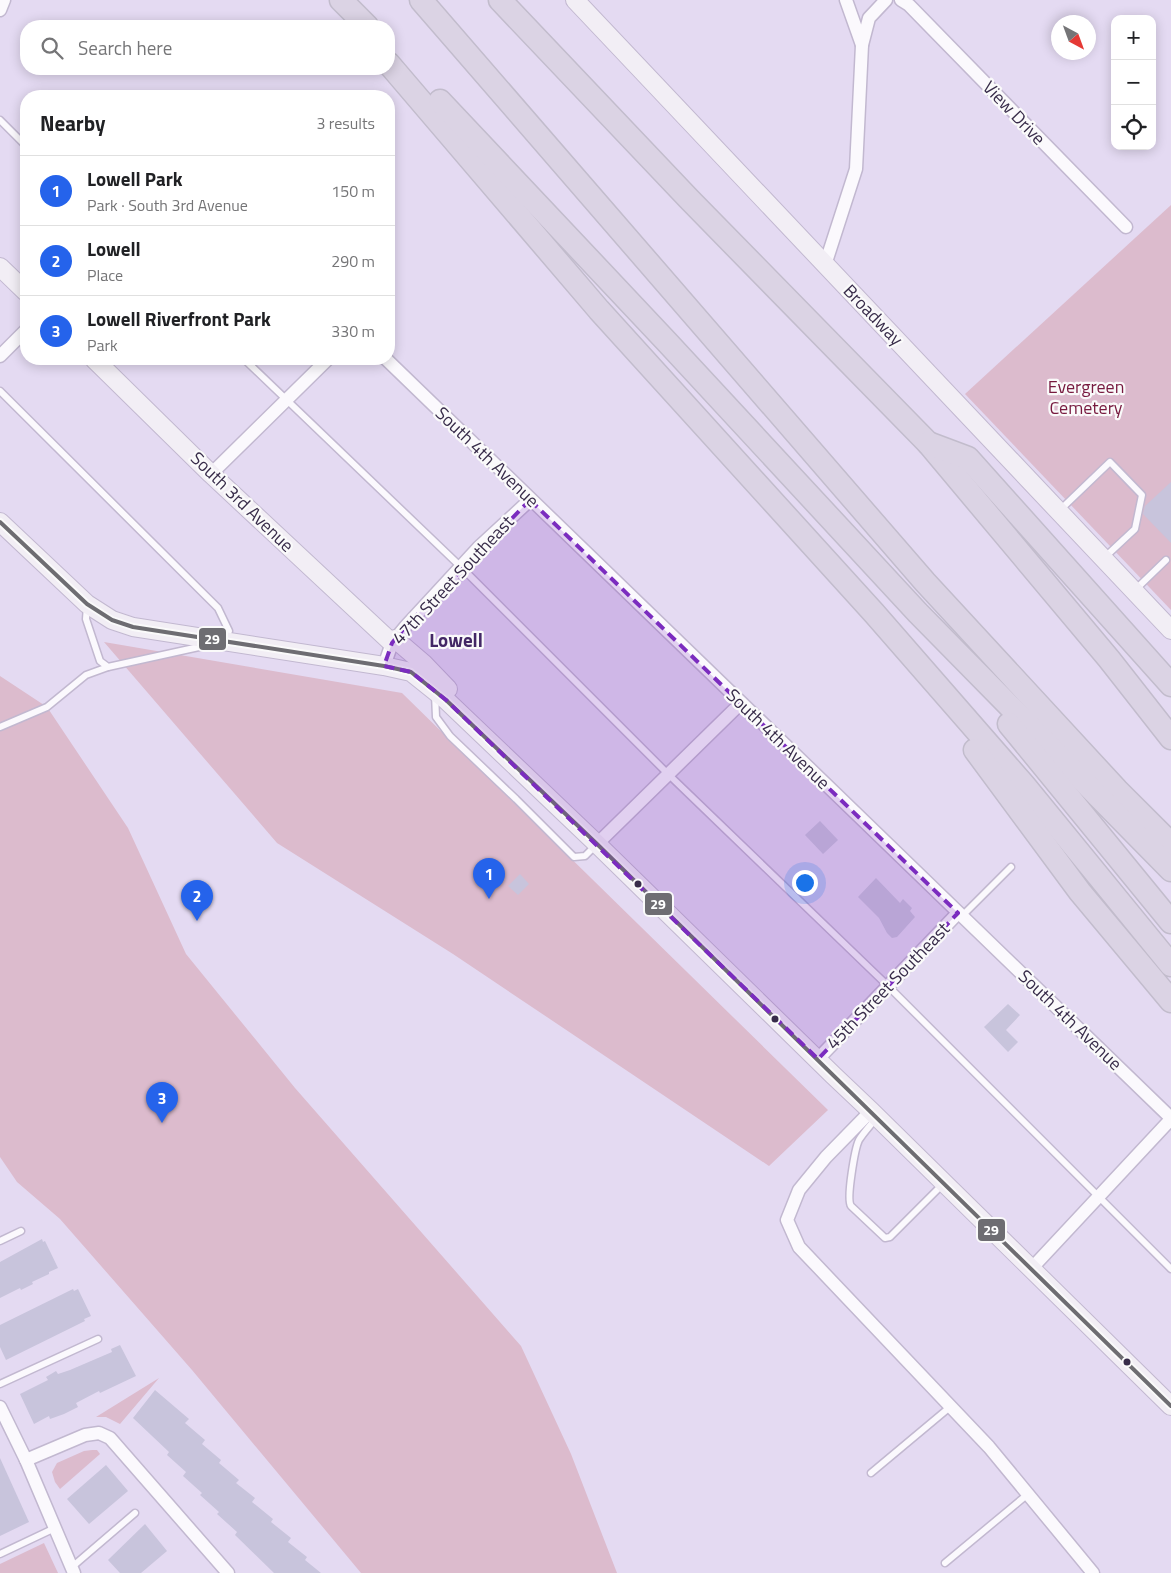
<!DOCTYPE html>
<meta charset="utf-8">
<style>
:root{--surface:#fff;--page:#f6f6f6;--text:#202124;--muted:#757577;--line:#e0e0e0;--accent:#2563eb}
body{margin:0;font-family:"Titillium Web",sans-serif;background:var(--page);color:var(--text)}
.controls{position:absolute;right:15px;top:15px;display:grid;overflow:hidden;border-radius:10px;box-shadow:0 2px 12px #0003}
.controls button{width:45px;height:45px;display:grid;place-items:center;padding:0;border:0;border-bottom:1px solid var(--line);background:var(--surface);color:var(--text);font:25px sans-serif}
.compass{position:absolute;left:1051px;top:15px;width:45px;height:45px;border-radius:50%;background:var(--surface);box-shadow:0 2px 12px #0003;rotate:139deg}
.you{position:absolute;left:804px;top:882px;width:18px;height:18px;margin:-12px;border:4px solid #fff;border-radius:50%;background:#1a73e8;box-shadow:0 0 0 8px #1a73e833}
.badge{display:grid;place-items:center;width:32px;height:32px;border-radius:50%;background:var(--accent);color:#fff;font-size:16px;font-weight:700}
.pin{position:absolute;translate:-50% -41px;filter:drop-shadow(0 1px 2px #0008)}
.pin::after{content:'';position:absolute;top:26px;width:18px;height:15px;background:inherit;clip-path:polygon(0 0,100% 0,50% 100%)}
.list{margin:0;padding:0;list-style:none}
h2{display:flex;justify-content:space-between;align-items:center;height:65px;margin:0;padding:0 20px;font-size:21px}
h2 small{font-size:16px;font-weight:400;color:var(--muted)}
.list li{display:grid;grid-template-columns:32px 1fr auto;gap:15px;align-items:center;box-sizing:border-box;height:70px;padding:0 20px;border-top:1px solid var(--line)}
.list b{display:block;font-size:19px;white-space:nowrap}
.list p{margin:0;font-size:16px;white-space:nowrap;color:var(--muted)}
.list em{font-size:16px;font-style:normal;color:var(--muted)}
.icon{flex:none;width:28px;height:28px;fill:none;stroke:currentColor;stroke-width:2;stroke-linecap:round;stroke-linejoin:round}
.map{position:relative;flex:none;width:1171px;height:1573px;overflow:hidden}
.search{position:absolute;background:var(--surface);box-shadow:0 2px 12px #0003;left:20px;top:20px;width:375px;height:55px;display:flex;align-items:center;gap:12px;box-sizing:border-box;padding:0 18px;border-radius:20px;color:var(--muted);font-size:19px}
.panel{position:absolute;background:var(--surface);box-shadow:0 2px 12px #0003;left:20px;top:90px;width:375px;height:275px;border-radius:20px}
.map>svg:first-child{display:block}
.green{fill:#dcbbcd}
.building{fill:#c8c4dc}
.lines{fill:none;stroke-linecap:round;stroke-linejoin:round}
.lane-casing{stroke:#c2b8d0;stroke-width:9}
.street-casing{stroke:#c2b8d0;stroke-width:15}
.secondary-casing{stroke:#c2b8d0;stroke-width:20}
.highway-casing{stroke:#c2bccc;stroke-width:25}
.lane{stroke:#fbf9fd;stroke-width:6}
.street{stroke:#fbf9fd;stroke-width:12}
.secondary{stroke:#f2eef5;stroke-width:18}
.highway{stroke:#dbd3e4;stroke-width:22}
.bus-1-casing{stroke:#fafafa;stroke-width:8}
.bus-1{stroke:#6e6d72;stroke-width:4}
.marked{fill:#7b2cbf;fill-opacity:0.2;stroke:#7b2cbf;stroke-width:4;stroke-dasharray:10 6;stroke-linejoin:round}
.bus-dot{fill:#382c4a;stroke:#fafafa;stroke-width:2}
.labels{text-anchor:middle;stroke-width:4.5;stroke-linejoin:round;paint-order:stroke}
.street-label{font-size:18px;fill:#382c4a;stroke:#fafafa}
.park-label{font-size:18px;fill:#77193f;stroke:#fafafa}
.neighbourhood-label{font-size:19px;font-weight:bold;fill:#432765;stroke:#fafafa}
.line-badge{stroke:#fafafa;stroke-width:2}
.badge-label{font-size:14px;text-anchor:middle;font-weight:bold;fill:#fff}
</style>
<div class="map">
<svg width="1171" height="1573" viewBox="0 0 1171 1573">
<rect width="100%" height="100%" fill="#e4daf2"/>
<g class="green">
<polygon points="1171,205 1171,610 965,394"/>
<polygon points="104,642 402,693 828,1110 769,1166 453,954 277,843"/>
<polygon points="0,676 47,707 128,828 186,954 295,1088 521,1346 571,1454 617,1573 361,1573 192,1370 60,1219 17,1182 0,1157"/>
<polygon points="159,1378 120,1424 106,1417 96,1417"/>
<polygon points="92,1450 97,1450 100,1454 60,1489 55,1482 52,1472 57,1463 84,1451"/>
<polygon points="44,1543 58,1573 0,1573 0,1564"/>
</g>
<g class="building">
<polygon points="1171,482 1171,543 1143,514 1145,506"/>
<polygon points="820,821 838,840 823,854 805,835"/>
<polygon points="520,874 529,884 518,895 508,886"/>
<polygon points="876,878 900,903 903,899 912,908 910,911 915,917 897,937 892,938 887,933 879,918 858,897"/>
<polygon points="1008,1004 1020,1015 1006,1030 1018,1042 1008,1052 984,1027"/>
<polygon points="42,1239 43,1242 45,1241 58,1268 49,1272 49,1274 32,1282 33,1284 21,1290 20,1288 0,1298 0,1262"/>
<polygon points="73,1289 74,1291 78,1289 91,1316 84,1319 85,1321 6,1360 0,1347 0,1325"/>
<polygon points="120,1345 136,1376 100,1393 99,1391 76,1403 78,1407 64,1414 50,1419 49,1416 34,1424 20,1394 48,1380 46,1377 56,1371 58,1374 70,1370 112,1352 111,1349"/>
<polygon points="155,1390 189,1419 185,1423 205,1440 202,1444 221,1460 219,1463 239,1480 236,1483 255,1498 252,1502 273,1519 271,1522 291,1538 288,1542 307,1557 305,1560 321,1573 274,1573 235,1535 237,1532 217,1514 219,1512 200,1495 202,1493 183,1476 186,1472 167,1455 169,1452 133,1418"/>
<polygon points="0,1458 29,1522 0,1536"/>
<polygon points="106,1465 128,1491 89,1524 67,1499"/>
<polygon points="145,1524 167,1551 141,1573 120,1573 108,1560"/>
</g>
<g class="lines">
<g class="lane-casing">
<g id="lane">
<polyline points="0,120 26,146"/>
<polyline points="244,359 461,567 668,774 888,986 1171,1269"/>
<polyline points="0,391 218,608 229,631 225,641"/>
<polyline points="1059,511 1110,462 1142,495 1135,529 1105,557"/>
<polyline points="1135,590 1166,560"/>
<polyline points="87,606 86,619 100,661 108,667 208,645"/>
<polyline points="435,694 436,717 450,736 516,799 574,857 585,856 597,844"/>
<polyline points="0,727 47,707 86,675 108,667"/>
<polyline points="962,916 1011,867"/>
<path d="M876,1118c-5,7 -12,14 -17,22 -4,8 -13,59 -8,66l34,32 5,-1 53,-53"/>
<polyline points="0,1241 21,1231"/>
<polyline points="0,1384 98,1339"/>
<polyline points="871,1473 950,1407"/>
<polyline points="0,1554 55,1528"/>
<polyline points="945,1563 1028,1494"/>
<polyline points="72,1567 135,1513"/>
</g>
</g>
<g class="street-casing">
<g id="street">
<polyline points="846,0 862,45"/>
<polyline points="901,0 909,5 1126,227"/>
<polyline points="0,10 4,0"/>
<polyline points="825,265 856,169 862,45 869,18 886,0"/>
<polyline points="0,356 26,330"/>
<polyline points="386,359 1171,1118"/>
<polyline points="211,474 328,359"/>
<polyline points="384,666 392,643 406,626 478,548 530,500"/>
<polyline points="597,844 741,703"/>
<polyline points="818,1059 958,913"/>
<polyline points="871,1111 826,1157 799,1190 787,1220 799,1247 989,1447 1093,1573"/>
<polyline points="1031,1269 1171,1119"/>
<polyline points="0,1407 26,1460 74,1573"/>
<polyline points="26,1460 85,1435 99,1433 110,1438 228,1573"/>
</g>
</g>
<g class="secondary-casing">
<g id="secondary">
<polyline points="575,0 1171,630"/>
<polyline points="0,267 26,292"/>
<polyline points="94,359 211,474 392,643"/>
<polyline points="0,522 87,604 112,620 133,627 384,666 411,672 446,700 597,844 833,1075 871,1111 1171,1406"/>
<polyline points="395,639 423,663 448,689"/>
</g>
</g>
<g class="highway-casing">
<g id="highway">
<polyline points="341,0 367,26"/>
<polyline points="421,0 925,582 1117,790 1171,844"/>
<polyline points="500,0 689,199 928,443 1109,659 1171,738"/>
<polyline points="389,64 599,310 874,613 1024,785 1171,965"/>
<polyline points="440,101 667,342 918,613 1171,870"/>
<polyline points="928,443 968,458 1171,685"/>
<polyline points="1009,724 1171,922"/>
<polyline points="975,750 1080,892 1171,1001"/>
</g>
</g>
<use href="#lane" class="lane"/>
<use href="#street" class="street"/>
<use href="#secondary" class="secondary"/>
<use href="#highway" class="highway"/>
<g class="bus-1-casing">
<polyline id="bus-1" points="0,522 87,604 112,620 133,627 384,666 411,672 446,700 597,844 1171,1406"/>
</g>
<use href="#bus-1" class="bus-1"/>
</g>
<path class="marked" d="M530,500l428,413 -140,146 -372,-359 -35,-28 -27,-6 8,-23 14,-17z"/>
<g class="bus-dot">
<circle cx="638" cy="884" r="4.5"/>
<circle cx="775" cy="1019" r="4.5"/>
<circle cx="1127" cy="1362" r="4.5"/>
</g>
<g class="labels">
<g class="street-label">
<text transform="translate(1014 113) rotate(46)" y="6">View Drive</text>
<text transform="translate(873 315) rotate(46)" y="6">Broadway</text>
<text transform="translate(487 457) rotate(44)" y="6">South 4th Avenue</text>
<text transform="translate(242 502) rotate(44)" y="6">South 3rd Avenue</text>
<text transform="translate(453 580) rotate(-47)" y="6">47th Street Southeast</text>
<text transform="translate(778 739) rotate(44)" y="6">South 4th Avenue</text>
<text transform="translate(888 986) rotate(-46)" y="6">45th Street Southeast</text>
<text transform="translate(1070 1020) rotate(44)" y="6">South 4th Avenue</text>
</g>
<g class="park-label">
<text x="1086" y="393">Evergreen<tspan x="1086" dy="21">Cemetery</tspan></text>
</g>
<g class="neighbourhood-label">
<text x="456" y="647">Lowell</text>
</g>
</g>
<g class="line-badge">
<rect x="198" y="627" width="29" height="24" rx="5" fill="#6e6d72"/>
<rect x="644" y="892" width="29" height="24" rx="5" fill="#6e6d72"/>
<rect x="977" y="1218" width="29" height="24" rx="5" fill="#6e6d72"/>
</g>
<g class="badge-label">
<text x="212" y="644">29</text>
<text x="658" y="909">29</text>
<text x="991" y="1235">29</text>
</g>
</svg>
<div class="controls">
<button>+</button>
<button>−</button>
<button><svg class="icon" aria-label="locate" viewBox="0 0 24 24"><circle cx="12" cy="12" r="6"/><path d="M12 2v4M12 18v4M2 12h4M18 12h4"/></svg></button>
</div>
<svg class="compass" viewBox="-18 -18 36 36"><path d="M0-13l5 13h-10z" fill="#e53935"/><path d="M0 13l5-13h-10z" fill="#757577"/></svg>
<div class="you"></div>
<div class="pin badge" style="left:489px;top:899px">1</div>
<div class="pin badge" style="left:197px;top:921px">2</div>
<div class="pin badge" style="left:162px;top:1123px">3</div>
<div class="search"><svg class="icon" aria-label="search" viewBox="0 0 24 24"><circle cx="10" cy="10" r="6"/><path d="M15 15l6 6"/></svg>Search here</div>
<section class="panel">
<h2>Nearby<small>3 results</small></h2>
<ul class="list">
<li><span class="badge">1</span><div><b>Lowell Park</b><p>Park · South 3rd Avenue</p></div><em>150 m</em></li>
<li><span class="badge">2</span><div><b>Lowell</b><p>Place</p></div><em>290 m</em></li>
<li><span class="badge">3</span><div><b>Lowell Riverfront Park</b><p>Park</p></div><em>330 m</em></li>
</ul>
</section>
</div>
